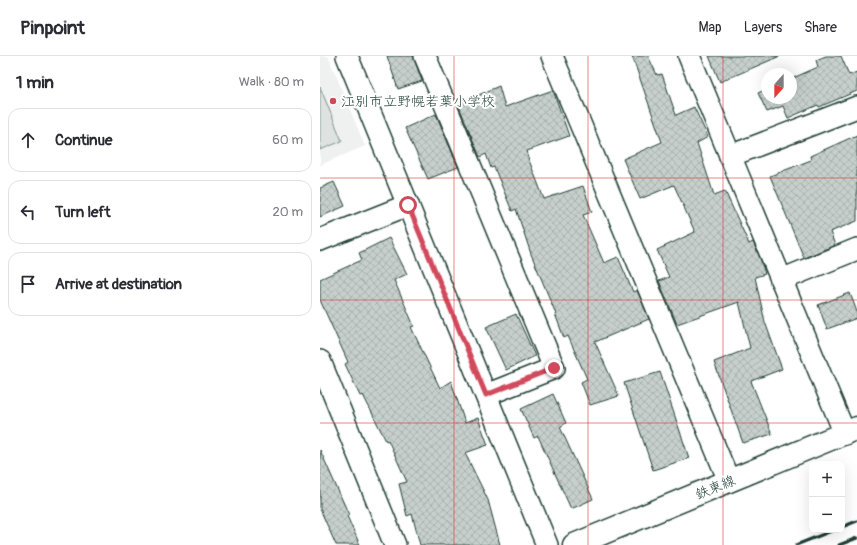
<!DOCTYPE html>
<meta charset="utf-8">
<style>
:root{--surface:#fff;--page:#f7f7f7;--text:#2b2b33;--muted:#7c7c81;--line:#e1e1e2}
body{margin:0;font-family:Pangolin,"Klee One",sans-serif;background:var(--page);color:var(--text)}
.controls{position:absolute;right:12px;bottom:12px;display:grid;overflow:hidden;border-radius:8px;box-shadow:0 4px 16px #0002}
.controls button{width:36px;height:36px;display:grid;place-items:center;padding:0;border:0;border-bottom:1px solid var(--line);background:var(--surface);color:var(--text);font:20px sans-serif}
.compass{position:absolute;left:441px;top:12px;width:36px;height:36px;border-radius:50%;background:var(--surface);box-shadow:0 4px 16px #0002;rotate:201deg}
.stop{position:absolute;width:12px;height:12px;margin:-9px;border:3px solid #d1495b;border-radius:50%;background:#fff}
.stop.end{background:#d1495b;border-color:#fff;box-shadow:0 1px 4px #0008}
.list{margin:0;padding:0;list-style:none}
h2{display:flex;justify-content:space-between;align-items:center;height:52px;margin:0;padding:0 16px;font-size:17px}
h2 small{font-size:13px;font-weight:400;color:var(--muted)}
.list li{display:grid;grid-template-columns:26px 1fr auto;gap:12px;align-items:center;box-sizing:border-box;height:64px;margin:0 8px 8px;padding:0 8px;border:1px solid var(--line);border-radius:12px}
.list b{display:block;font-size:15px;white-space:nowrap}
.list em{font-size:13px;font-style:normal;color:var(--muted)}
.icon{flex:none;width:22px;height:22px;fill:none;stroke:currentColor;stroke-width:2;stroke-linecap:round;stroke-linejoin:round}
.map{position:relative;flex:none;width:537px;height:489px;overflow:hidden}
header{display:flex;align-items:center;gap:24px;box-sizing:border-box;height:56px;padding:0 20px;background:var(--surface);border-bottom:1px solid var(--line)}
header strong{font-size:19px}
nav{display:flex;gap:22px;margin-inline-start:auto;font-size:14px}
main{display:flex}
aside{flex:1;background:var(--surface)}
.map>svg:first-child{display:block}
.built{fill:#eef1f0}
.garden{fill:#dee3e2;stroke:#7e908b}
.building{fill:url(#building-cross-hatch);stroke:#1f3d34}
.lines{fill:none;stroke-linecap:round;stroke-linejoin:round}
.street-casing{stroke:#1f3d34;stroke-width:24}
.secondary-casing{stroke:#1f3d34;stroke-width:25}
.street{stroke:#fff;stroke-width:21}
.secondary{stroke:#fff;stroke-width:22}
.rail{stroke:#1f3d34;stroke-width:3}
.route{stroke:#d1495b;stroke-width:5}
.grid{fill:none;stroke:#d62828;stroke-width:1;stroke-opacity:0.55}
.poi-dot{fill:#d1495b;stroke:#fff;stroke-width:1.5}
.labels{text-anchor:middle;stroke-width:4;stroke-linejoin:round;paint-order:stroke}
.poi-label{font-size:14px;fill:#1f3d34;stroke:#fff;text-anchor:start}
.street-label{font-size:14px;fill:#1f3d34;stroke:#fff}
</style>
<header>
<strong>Pinpoint</strong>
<nav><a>Map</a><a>Layers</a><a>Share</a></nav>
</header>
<main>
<aside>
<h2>1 min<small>Walk · 80 m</small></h2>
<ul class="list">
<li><svg class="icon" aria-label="ahead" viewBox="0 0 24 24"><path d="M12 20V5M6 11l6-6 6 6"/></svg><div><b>Continue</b></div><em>60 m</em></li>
<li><svg class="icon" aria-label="left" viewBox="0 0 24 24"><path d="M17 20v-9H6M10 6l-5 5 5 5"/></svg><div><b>Turn left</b></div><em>20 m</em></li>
<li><svg class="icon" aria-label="arrive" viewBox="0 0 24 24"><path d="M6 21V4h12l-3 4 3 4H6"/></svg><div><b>Arrive at destination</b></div></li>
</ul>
</aside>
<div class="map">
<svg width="537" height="489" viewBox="0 0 537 489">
<defs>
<pattern id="building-cross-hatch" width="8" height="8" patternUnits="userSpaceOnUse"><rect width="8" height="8" fill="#c7cfcc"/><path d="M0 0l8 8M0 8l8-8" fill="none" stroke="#aab3b0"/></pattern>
</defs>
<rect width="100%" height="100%" fill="#fff"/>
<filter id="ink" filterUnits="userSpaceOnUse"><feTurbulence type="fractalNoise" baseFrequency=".025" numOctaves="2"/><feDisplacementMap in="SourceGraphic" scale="8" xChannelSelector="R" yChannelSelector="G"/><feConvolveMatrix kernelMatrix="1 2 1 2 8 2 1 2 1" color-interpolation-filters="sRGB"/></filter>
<g filter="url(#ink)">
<polygon class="built" points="0,0 8,0 45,90 0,109"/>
<polygon class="garden" points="0,31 22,85 0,94"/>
<g class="building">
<polygon points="67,0 93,0 102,25 78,33"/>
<polygon points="312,0 328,0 337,19 342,18 356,59 374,51 388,81 377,87 394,139 405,135 429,188 433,186 440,202 445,218 435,221 445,266 462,313 431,325 452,378 423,387 394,306 430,292 419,246 357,268 339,225 349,221 337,194 375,176 354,129 320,143 303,103 342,86"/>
<polygon points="389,0 460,0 400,26"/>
<polygon points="506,0 521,0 529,19 537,16 537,35 499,51 498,49 468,62 463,50 447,56 438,37 447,33 447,42 471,42 471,23 498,11 496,4"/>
<polygon points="179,30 185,51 233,34 249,80 207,95 208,98 207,99 224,143 263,130 272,156 263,159 284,207 298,201 313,236 317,234 329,263 275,286 299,340 270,349 261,326 267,323 248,280 244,282 235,258 236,258 211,198 196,153 192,155 174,111 171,112 166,98 160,101 138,48"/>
<polygon points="116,58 138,111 108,123 85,72"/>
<polygon points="537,79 537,165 510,176 515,189 484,202 450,120 491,104 490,100"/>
<polygon points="14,126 25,150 0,161 0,132"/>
<polygon points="69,182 87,218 74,224 94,270 91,271 120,332 131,325 145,367 158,362 168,389 145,397 168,444 180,489 100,489 92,458 87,460 79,428 87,426 68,384 66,385 43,339 40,340 25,308 28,306 0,244 0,223 42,204 39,197"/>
<polygon points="530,237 537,256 537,262 507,273 498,249"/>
<polygon points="196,258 215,300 186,314 166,271"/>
<polygon points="340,316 369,402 333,414 304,327"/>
<polygon points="233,338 246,367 240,371 273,443 251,453 218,380 214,382 201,353"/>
<polygon points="0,394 29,459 27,460 40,489 16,489 0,453"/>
</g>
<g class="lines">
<g class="street-casing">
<g id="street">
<polyline points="27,0 227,489"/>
<polyline points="105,0 234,312 166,339"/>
<polyline points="232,0 409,425"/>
<polyline points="369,0 525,378"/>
<polyline points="410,100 537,51"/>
<polyline points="0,184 88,149"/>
<polyline points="461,224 537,193"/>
<polyline points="0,305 75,489"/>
</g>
</g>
<g class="secondary-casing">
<polyline id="secondary" points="254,489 537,372"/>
</g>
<use href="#street" class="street"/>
<use href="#secondary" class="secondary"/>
<g class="rail">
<polyline points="522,471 537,465"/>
<polyline points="476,489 514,474"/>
<polyline points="519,489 537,482"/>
</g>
</g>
</g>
<g class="lines" filter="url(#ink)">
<polyline class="route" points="88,149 166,339 234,312"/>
</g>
<path class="grid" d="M134,0v489M268,0v489M403,0v489M0,122h537M0,244h537M0,367h537"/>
<circle class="poi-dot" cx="13" cy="45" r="4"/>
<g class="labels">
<g class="poi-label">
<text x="21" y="50">江別市立野幌若葉小学校</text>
</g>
<g class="street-label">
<text transform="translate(395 431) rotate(-22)" y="5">鉄東線</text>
</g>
</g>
</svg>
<div class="controls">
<button>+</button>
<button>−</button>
</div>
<svg class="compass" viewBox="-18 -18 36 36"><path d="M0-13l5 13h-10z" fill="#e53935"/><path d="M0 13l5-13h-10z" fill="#7c7c81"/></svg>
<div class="stop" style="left:88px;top:149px"></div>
<div class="stop end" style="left:234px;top:312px"></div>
</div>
</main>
